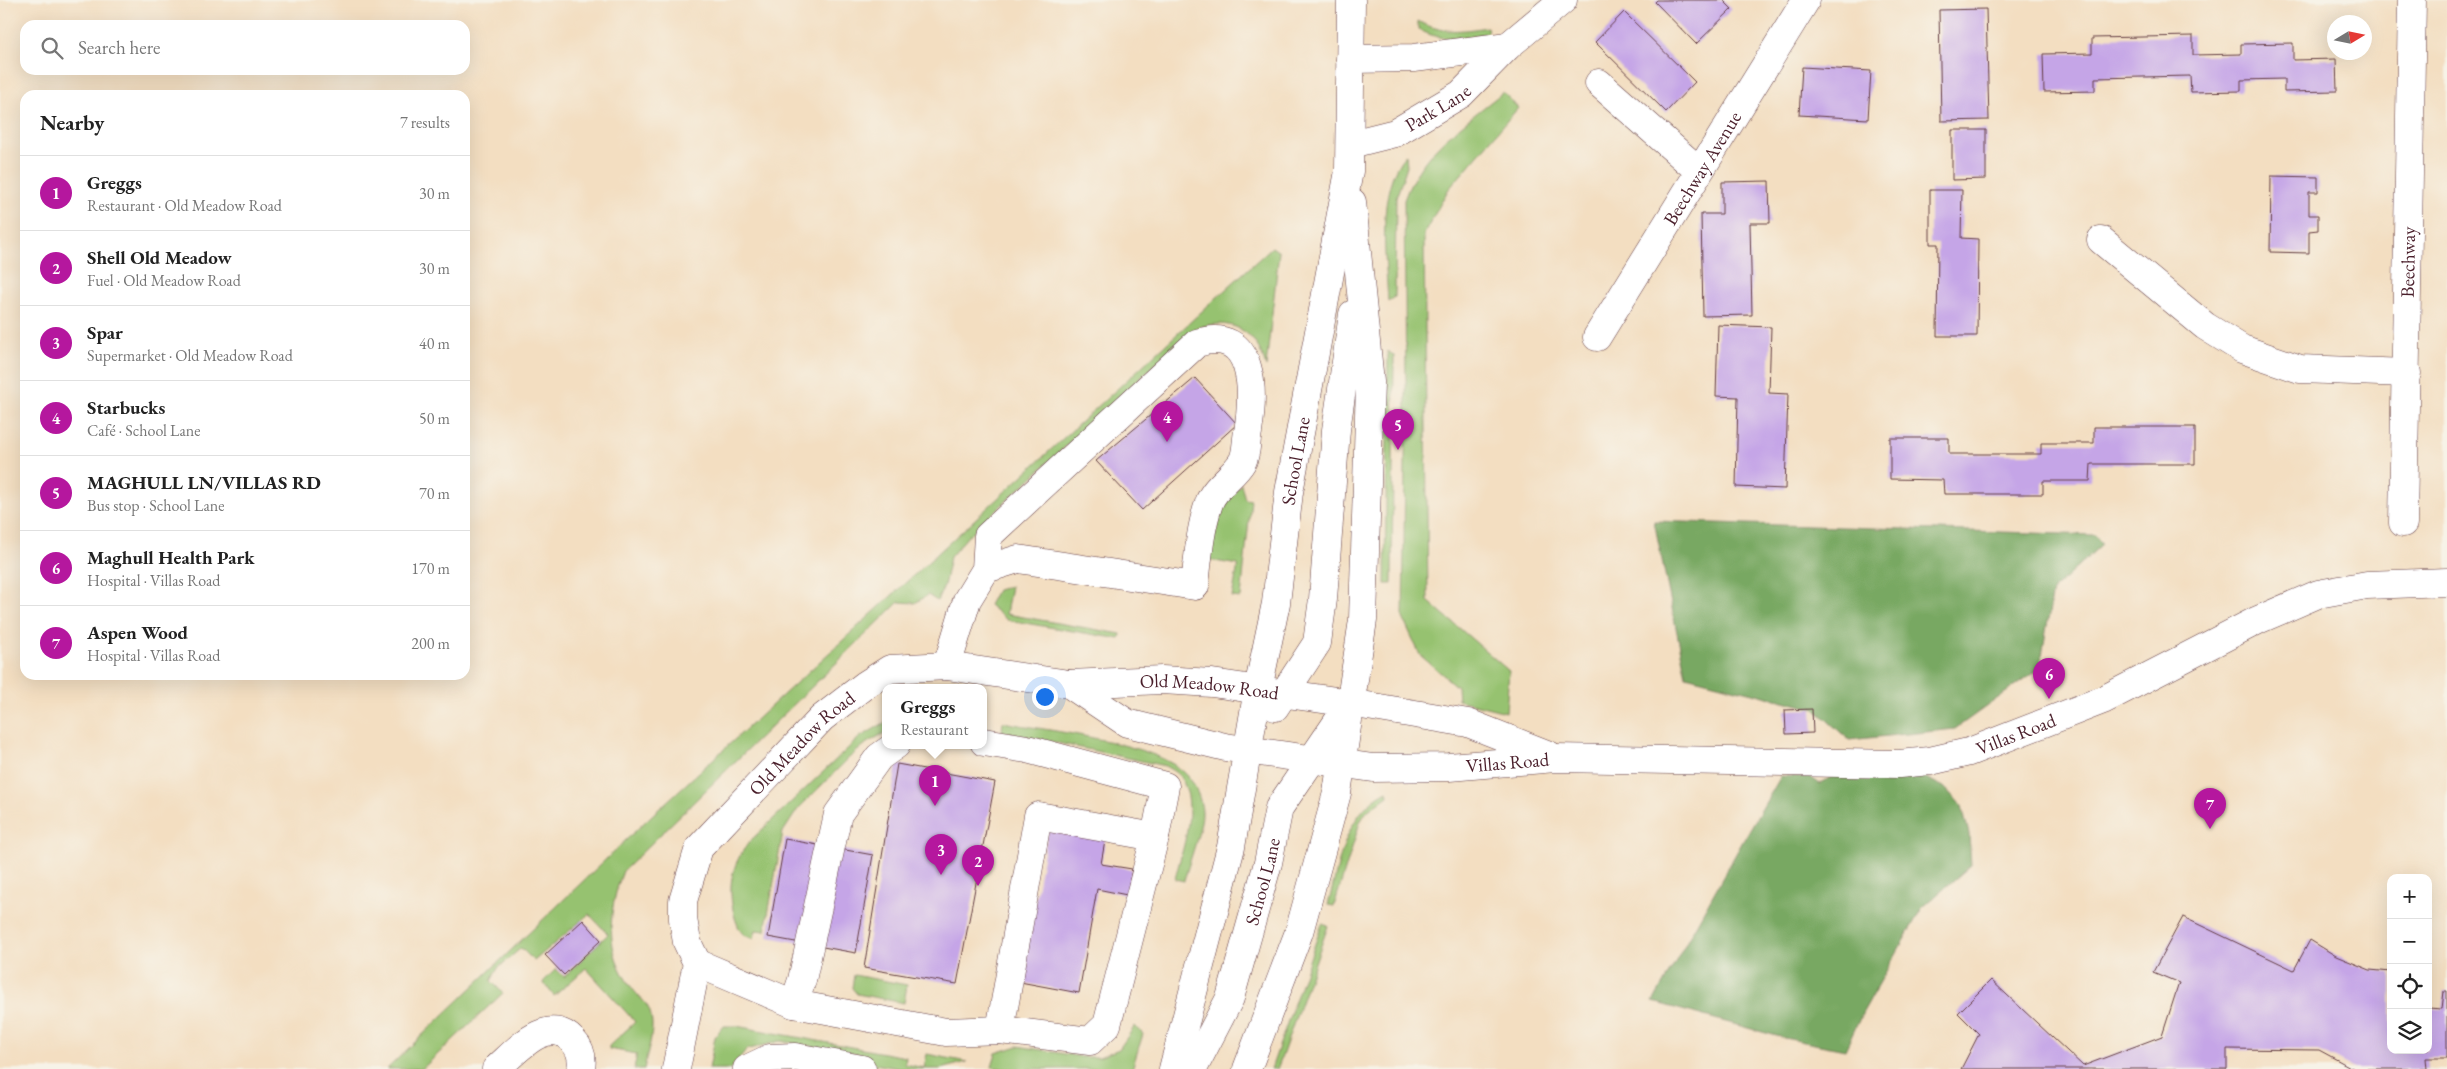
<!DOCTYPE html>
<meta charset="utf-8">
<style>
:root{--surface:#fff;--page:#f6f6f6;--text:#222;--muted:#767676;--line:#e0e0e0;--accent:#b5179e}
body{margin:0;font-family:"EB Garamond",serif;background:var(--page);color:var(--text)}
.controls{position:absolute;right:15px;bottom:15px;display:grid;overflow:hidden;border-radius:10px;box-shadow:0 5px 20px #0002}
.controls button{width:45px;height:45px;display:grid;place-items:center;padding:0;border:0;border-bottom:1px solid var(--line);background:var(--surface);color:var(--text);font:25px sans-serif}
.compass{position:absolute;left:2327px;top:15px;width:45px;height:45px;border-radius:50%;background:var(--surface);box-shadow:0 5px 20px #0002;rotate:80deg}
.you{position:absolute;left:1044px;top:696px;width:18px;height:18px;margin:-12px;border:4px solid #fff;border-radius:50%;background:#1a73e8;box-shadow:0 0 0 8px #1a73e833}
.badge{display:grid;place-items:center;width:32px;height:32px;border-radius:50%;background:var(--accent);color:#fff;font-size:16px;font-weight:700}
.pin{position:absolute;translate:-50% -41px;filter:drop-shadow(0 1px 2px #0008)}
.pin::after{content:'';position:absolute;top:26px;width:18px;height:15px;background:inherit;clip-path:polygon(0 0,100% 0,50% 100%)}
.popup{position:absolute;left:882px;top:684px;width:105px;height:65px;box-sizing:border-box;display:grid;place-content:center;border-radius:10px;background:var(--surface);filter:drop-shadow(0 1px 4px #0005);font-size:16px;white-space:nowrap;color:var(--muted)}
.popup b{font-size:19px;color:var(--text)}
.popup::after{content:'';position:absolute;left:50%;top:100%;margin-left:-10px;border:10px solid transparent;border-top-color:var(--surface)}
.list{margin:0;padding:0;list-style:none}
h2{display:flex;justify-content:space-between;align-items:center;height:65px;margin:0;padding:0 20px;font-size:21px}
h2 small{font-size:16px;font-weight:400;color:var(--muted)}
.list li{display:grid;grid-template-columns:32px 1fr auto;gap:15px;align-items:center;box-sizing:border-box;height:75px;padding:0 20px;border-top:1px solid var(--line)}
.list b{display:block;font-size:19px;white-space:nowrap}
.list p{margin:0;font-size:16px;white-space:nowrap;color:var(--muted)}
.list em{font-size:16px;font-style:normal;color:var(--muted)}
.icon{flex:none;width:28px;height:28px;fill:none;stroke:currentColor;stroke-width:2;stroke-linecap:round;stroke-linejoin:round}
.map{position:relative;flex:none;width:2447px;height:1069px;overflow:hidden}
.search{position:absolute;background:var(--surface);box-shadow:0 5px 20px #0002;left:20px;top:20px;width:450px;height:55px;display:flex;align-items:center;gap:12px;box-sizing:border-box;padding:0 18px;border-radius:15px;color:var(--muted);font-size:19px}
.panel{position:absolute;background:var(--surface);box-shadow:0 5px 20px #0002;left:20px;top:90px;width:450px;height:590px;border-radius:15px}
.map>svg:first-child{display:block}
.green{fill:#96c26f;stroke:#70704d}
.forest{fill:#78a862;stroke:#616446}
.building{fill:#c5a5e7}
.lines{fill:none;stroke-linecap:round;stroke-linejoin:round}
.minor-casing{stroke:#633c42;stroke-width:29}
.minor{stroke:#fff;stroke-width:28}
.labels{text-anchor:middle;stroke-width:4.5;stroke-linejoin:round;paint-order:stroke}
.street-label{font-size:19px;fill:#4a1f2b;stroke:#f7f3e8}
</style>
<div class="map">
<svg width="2447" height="1069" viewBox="0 0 2447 1069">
<rect width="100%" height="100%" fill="#f7f3e8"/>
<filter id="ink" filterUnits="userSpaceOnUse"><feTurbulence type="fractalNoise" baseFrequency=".02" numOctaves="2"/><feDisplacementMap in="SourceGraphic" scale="10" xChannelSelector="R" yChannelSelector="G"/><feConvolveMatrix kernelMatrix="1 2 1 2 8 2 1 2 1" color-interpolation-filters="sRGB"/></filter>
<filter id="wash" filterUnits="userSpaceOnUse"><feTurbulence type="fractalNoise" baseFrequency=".0096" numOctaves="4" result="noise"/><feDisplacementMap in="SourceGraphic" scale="20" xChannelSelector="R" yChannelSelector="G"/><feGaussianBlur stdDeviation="1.12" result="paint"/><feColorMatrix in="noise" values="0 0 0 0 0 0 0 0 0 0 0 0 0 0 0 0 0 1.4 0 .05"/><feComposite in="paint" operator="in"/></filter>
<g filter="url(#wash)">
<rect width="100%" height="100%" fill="#f3dec1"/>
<g class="green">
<path d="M1418,21c23,13 44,10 69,6l1,6c-25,5 -46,10 -70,-4z"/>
<path d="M1503,92l15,16 -70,82 -24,44 4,367 81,70 -3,41 -48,-12 -1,-13 -37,-32 -17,-37 3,-229 -2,-189c18,-51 59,-75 99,-108z"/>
<path d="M1406,154l1,12 -11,32 -1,99 -7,5c-2,-43 -13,-114 18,-148z"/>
<path d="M1272,247l7,5 -13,115c-10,-38 -36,-51 -72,-38l-226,207 -18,21 -6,29 -7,15 -9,-6 -13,8 -16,-1 -276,269c-15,39 -19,81 9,117 7,10 17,15 19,28 4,16 -4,37 -7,53h-10l3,-15 -28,-5v-3l26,-24 -49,-54 -32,28 -11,-14 13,-13 8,8 44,-43 -19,-20 -55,47 -13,-13 -23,20 -7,13 12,12 -81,76h-35l263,-252z"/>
<polygon points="1388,351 1394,356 1392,584 1385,584"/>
<path d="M1241,484l4,15 6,1 -10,98 -9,-1 6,-32 -29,-5c7,-29 11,-54 32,-76z"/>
<polygon points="1011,586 1006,614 1121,634 1120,639 1007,620 989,605 997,590"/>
<path d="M886,722v10l-19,11 -17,14 -52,52 -15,23 -18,99 -9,-1 -2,8c-13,-1 -15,-9 -19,-20 -8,-30 -5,-52 15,-77l110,-104z"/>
<path d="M1003,722c45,9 155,20 185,54 7,9 13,23 14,35 1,15 -14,54 -18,70l-9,-2c7,-30 24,-72 6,-101 -3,-5 -11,-9 -16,-12l-163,-35z"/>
<path d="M1387,791l1,5 -21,15 -7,11 -26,84 -6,-1c12,-43 16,-92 59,-114z"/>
<polygon points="1322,924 1328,926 1281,1059 1277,1069 1271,1069"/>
<polygon points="854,975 907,985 904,1003 857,994 852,988"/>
<polygon points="723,1026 736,1026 906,1057 905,1064 924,1068 927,1054 967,1062 940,1069 903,1069 869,1063 861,1054 780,1041 746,1050 730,1069 709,1069 715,1037"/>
<polygon points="1135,1026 1143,1034 1132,1069 1004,1069 992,1067 996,1053 1018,1046 1083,1057 1099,1057 1119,1049"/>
</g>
<g class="forest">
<polygon points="1654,521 2095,535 2102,544 2053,590 2040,668 1955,729 1849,740 1815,709 1686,676"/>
<polygon points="1838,772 1922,776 1944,787 1962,806 1969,834 1971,865 1922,908 1863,1012 1845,1050 1784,1038 1653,1002 1743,841 1781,776 1810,777 1820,784"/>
</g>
<g id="blocks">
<g class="building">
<polygon points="1657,0 1723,0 1732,9 1696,44 1655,2"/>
<polygon points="1986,9 1989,120 1941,121 1939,10"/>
<polygon points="1624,12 1695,82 1666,112 1595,42"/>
<polygon points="2193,36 2193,55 2241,54 2241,44 2293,43 2293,60 2336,59 2337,91 2284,92 2284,79 2241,80 2241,91 2191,92 2190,76 2095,78 2095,91 2044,92 2043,54 2092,53 2092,38"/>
<polygon points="1802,67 1871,71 1868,119 1799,115"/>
<polygon points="1952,130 1986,130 1986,179 1952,180"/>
<polygon points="2271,176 2318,177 2318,192 2309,192 2309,215 2318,215 2318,230 2309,231 2309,253 2270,252"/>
<polygon points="1769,181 1770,223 1750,223 1752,315 1703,316 1701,214 1722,214 1722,182"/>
<polygon points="1930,190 1962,190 1961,238 1978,239 1977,336 1937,336 1938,244 1930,244"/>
<polygon points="1718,325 1771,327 1769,393 1788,394 1785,489 1736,487 1738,397 1716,396"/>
<polygon points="1195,378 1237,424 1142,510 1096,461"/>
<polygon points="2094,427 2195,427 2195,464 2091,464 2090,481 2043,481 2043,494 1944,494 1943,480 1890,479 1890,438 1949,438 1949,454 2041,454 2041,443 2094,443"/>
<polygon points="1812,709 1813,733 1786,734 1785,710"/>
<polygon points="897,764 995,782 957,984 864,968"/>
<polygon points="1049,825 1106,835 1101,864 1132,869 1127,895 1097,889 1079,993 1020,982"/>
<polygon points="785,839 873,855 856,953 768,937"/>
<polygon points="2183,917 2294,970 2310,940 2336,956 2370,970 2391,972 2391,1050 2428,1050 2428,1008 2442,1009 2444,991 2447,991 2447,1058 2426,1058 2427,1069 2354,1069 2319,1050 2227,1049 2227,1069 1961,1069 1979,1034 1958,1013 1991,980 2083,1066 2162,1036 2179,983 2153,972"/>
<polygon points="583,920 601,940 564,975 545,955"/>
</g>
</g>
</g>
<g filter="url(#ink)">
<use href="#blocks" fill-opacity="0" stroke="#633c42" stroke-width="1"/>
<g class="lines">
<g class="minor-casing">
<g id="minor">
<polyline points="1350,59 1414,58 1508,46"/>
<polyline points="1599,83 1699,171"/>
<path id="s1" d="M1351,144l44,-11 66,-39 47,-48 55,-46"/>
<polyline points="2101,240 2205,326 2242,349 2300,369 2407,373"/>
<path id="s2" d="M1597,337l209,-337"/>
<path id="s3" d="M2403,523l9,-523"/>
<path d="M947,666l20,-66 19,-31 32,-10 177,27c3,-28 5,-57 14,-83 5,-16 25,-27 33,-41 5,-8 4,-22 6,-30 6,-39 8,-107 -51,-89l-209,193 -2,33"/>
<path id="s4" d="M1069,684l58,39 98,24 148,21 76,-1 106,-9 344,6 31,-3 39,-9 134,-52 155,-80 60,-26 49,-9 80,-3"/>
<polyline points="1275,707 1317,643 1323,599 1336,430 1353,314"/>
<polyline points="697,963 794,1004 946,1032 1000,1030 1090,1041 1107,1025 1155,837 1165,786 1027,749 984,742"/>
<polyline points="794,1004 802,980 838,814 879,757 896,745"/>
<polyline points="1000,1030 1038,816 1155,837"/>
<path d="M496,1069c20,-17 51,-56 77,-28 8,8 10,17 8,28"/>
<path id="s5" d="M676,1069l21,-106 -10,-21 -4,-23v-18l16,-53 123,-130 43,-33 25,-16 57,-3 122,18 93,-4 50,3 138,20 118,20 81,32"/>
<polyline points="747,1069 770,1058 795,1057 862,1069"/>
<path id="s6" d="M1173,1069l58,-222 27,-158 18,-86 13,-111 60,-321 2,-171"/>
<path id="s7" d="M1193,1069l37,-71 38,-135 11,-55 68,-100"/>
<polyline points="1247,1069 1299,932 1337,793 1363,620 1370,382 1352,202"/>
</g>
</g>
<use href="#minor" class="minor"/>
</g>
</g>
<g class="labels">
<g class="street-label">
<text dy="7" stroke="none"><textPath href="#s1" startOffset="95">Park Lane</textPath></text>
<text dy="7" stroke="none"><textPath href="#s2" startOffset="199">Beechway Avenue</textPath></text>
<text dy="7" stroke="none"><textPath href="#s3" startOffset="261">Beechway</textPath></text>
<text dy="7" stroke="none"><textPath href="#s6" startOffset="621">School Lane</textPath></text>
<text dy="7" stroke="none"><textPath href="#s5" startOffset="812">Old Meadow Road</textPath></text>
<text dy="7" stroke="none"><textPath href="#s4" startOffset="968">Villas Road</textPath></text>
<text dy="7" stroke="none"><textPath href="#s5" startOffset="375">Old Meadow Road</textPath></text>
<text dy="7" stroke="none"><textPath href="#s4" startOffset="455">Villas Road</textPath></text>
<text dy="7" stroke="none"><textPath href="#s7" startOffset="201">School Lane</textPath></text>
</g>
</g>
</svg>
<div class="controls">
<button>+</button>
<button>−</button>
<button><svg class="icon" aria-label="locate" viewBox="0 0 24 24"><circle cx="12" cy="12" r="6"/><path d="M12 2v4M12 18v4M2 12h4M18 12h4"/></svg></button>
<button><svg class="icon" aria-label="layers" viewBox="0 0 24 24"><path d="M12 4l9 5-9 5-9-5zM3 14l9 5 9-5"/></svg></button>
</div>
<svg class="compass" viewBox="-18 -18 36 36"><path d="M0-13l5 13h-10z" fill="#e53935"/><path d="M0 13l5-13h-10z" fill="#767676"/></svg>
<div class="you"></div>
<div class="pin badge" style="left:935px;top:806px">1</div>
<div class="popup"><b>Greggs</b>Restaurant</div>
<div class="pin badge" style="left:978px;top:886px">2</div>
<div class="pin badge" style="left:941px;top:875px">3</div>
<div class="pin badge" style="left:1167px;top:442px">4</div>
<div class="pin badge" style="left:1398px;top:450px">5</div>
<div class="pin badge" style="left:2049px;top:699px">6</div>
<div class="pin badge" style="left:2210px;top:829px">7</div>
<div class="search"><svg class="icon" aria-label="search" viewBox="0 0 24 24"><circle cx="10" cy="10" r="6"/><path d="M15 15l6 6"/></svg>Search here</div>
<section class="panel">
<h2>Nearby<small>7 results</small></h2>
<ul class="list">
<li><span class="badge">1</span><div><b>Greggs</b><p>Restaurant · Old Meadow Road</p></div><em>30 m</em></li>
<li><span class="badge">2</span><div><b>Shell Old Meadow</b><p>Fuel · Old Meadow Road</p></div><em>30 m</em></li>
<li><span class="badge">3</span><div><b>Spar</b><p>Supermarket · Old Meadow Road</p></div><em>40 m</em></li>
<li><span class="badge">4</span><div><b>Starbucks</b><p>Café · School Lane</p></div><em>50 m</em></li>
<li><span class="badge">5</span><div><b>MAGHULL LN/VILLAS RD</b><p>Bus stop · School Lane</p></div><em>70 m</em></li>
<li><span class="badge">6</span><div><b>Maghull Health Park</b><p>Hospital · Villas Road</p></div><em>170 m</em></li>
<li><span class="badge">7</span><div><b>Aspen Wood</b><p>Hospital · Villas Road</p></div><em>200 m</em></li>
</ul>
</section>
</div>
